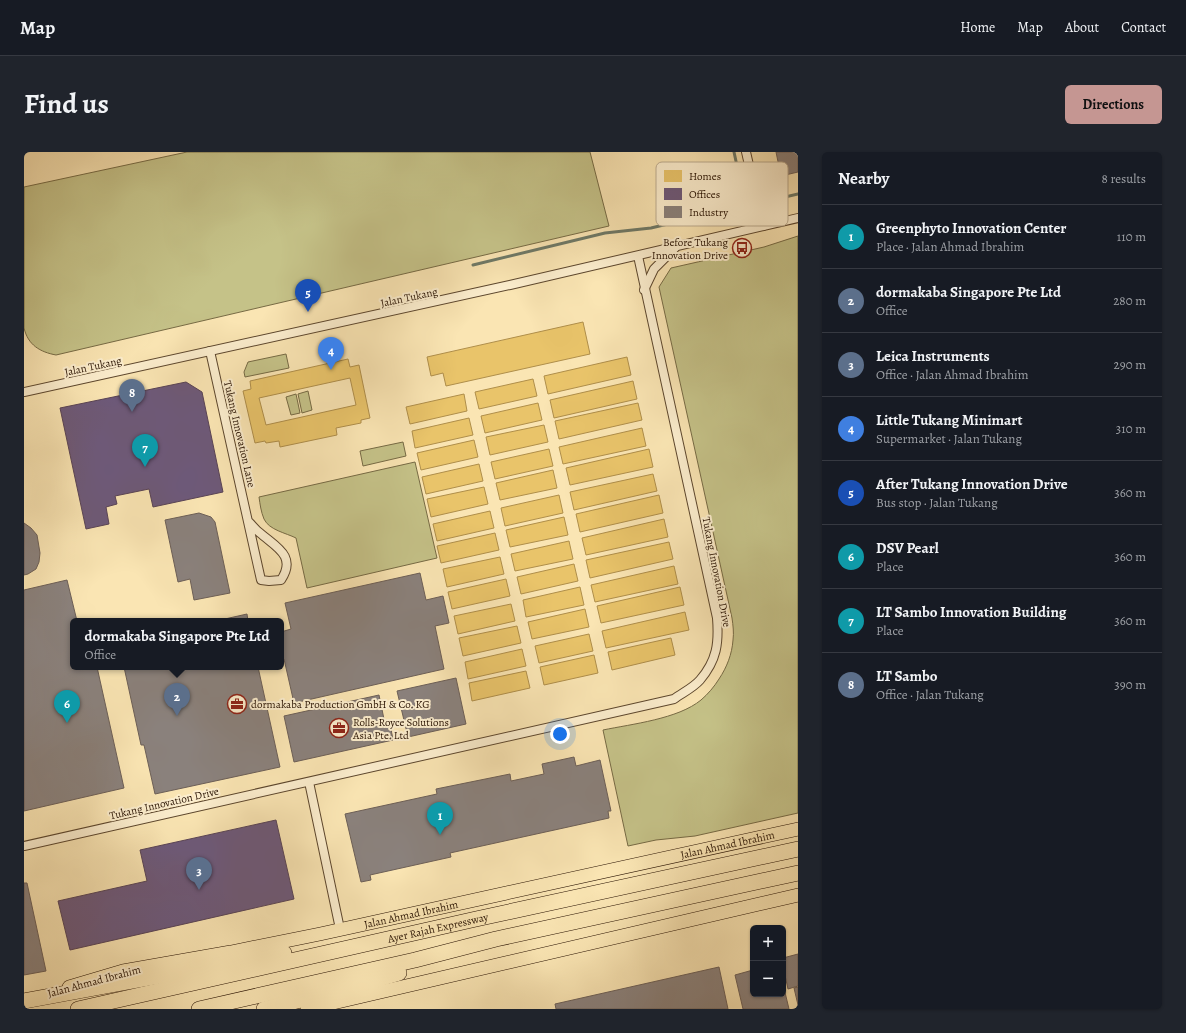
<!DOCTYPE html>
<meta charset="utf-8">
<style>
:root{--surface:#171b24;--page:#20242c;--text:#f1f3f6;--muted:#9ea1a6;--line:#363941;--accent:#c59692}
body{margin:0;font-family:Alegreya,serif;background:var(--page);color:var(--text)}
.controls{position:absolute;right:12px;bottom:12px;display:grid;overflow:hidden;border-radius:6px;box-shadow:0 1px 3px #0004}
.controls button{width:36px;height:36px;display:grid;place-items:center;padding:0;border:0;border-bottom:1px solid var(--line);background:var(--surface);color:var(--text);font:20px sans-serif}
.you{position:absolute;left:536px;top:582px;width:14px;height:14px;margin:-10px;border:3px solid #fff;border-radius:50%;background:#1a73e8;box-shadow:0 0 0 6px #1a73e833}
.badge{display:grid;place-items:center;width:26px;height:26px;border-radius:50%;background:var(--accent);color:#fff;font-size:13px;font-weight:700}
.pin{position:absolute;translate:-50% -33px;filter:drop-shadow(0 1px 2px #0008)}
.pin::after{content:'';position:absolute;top:21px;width:14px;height:12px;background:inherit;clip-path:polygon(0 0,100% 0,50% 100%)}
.popup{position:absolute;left:46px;top:466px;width:214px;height:52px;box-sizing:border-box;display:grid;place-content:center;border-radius:6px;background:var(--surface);filter:drop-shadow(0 1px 3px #0005);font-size:13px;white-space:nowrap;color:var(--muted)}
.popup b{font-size:15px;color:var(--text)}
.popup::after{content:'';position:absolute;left:50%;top:100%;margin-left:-8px;border:8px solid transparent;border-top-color:var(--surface)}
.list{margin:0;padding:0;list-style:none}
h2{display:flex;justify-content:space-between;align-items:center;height:52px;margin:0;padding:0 16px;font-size:17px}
h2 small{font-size:13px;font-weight:400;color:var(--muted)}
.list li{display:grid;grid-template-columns:26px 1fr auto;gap:12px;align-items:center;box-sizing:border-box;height:64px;padding:0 16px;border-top:1px solid var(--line)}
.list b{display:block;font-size:15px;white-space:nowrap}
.list p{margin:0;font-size:13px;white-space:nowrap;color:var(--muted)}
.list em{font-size:13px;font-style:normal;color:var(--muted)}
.map{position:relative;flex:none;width:774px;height:857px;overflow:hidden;border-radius:6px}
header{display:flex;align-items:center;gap:24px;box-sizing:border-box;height:56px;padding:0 20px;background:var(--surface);border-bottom:1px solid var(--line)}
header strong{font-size:19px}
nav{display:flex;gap:22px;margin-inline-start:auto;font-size:14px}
.intro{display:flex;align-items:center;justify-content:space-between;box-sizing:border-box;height:96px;padding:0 24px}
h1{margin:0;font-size:28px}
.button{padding:10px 18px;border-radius:6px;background:var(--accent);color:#111;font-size:14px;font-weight:700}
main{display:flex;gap:24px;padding:0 24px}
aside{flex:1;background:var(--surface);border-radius:6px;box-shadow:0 1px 3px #0004}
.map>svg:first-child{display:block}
.green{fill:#c5c288;stroke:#766a44}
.homes{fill:#e9c46a;stroke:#af8e4a;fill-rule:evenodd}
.offices{fill:#6d597a;stroke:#584355}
.industry{fill:#8a817c;stroke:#6c5f57}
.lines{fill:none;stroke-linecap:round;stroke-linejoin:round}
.stream{stroke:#6e7967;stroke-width:3}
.street-casing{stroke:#5c462d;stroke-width:10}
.primary-casing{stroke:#271100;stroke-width:14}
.highway-casing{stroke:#271100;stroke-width:16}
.street{stroke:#fceece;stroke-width:8}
.primary{stroke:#fae5b3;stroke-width:13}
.highway{stroke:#fae5b3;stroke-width:15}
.labels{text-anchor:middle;stroke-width:4;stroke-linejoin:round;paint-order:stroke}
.poi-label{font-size:11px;fill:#271100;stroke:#fceece;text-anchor:start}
.street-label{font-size:11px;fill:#271100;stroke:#fceece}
.key{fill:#fceece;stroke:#bcac90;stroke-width:1}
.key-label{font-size:11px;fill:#271100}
</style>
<header>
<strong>Map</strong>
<nav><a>Home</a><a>Map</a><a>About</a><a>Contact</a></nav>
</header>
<div class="intro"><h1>Find us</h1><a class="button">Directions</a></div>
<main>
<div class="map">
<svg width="774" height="857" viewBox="0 0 774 857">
<rect width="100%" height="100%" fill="#fae5b3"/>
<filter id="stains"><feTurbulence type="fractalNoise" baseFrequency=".005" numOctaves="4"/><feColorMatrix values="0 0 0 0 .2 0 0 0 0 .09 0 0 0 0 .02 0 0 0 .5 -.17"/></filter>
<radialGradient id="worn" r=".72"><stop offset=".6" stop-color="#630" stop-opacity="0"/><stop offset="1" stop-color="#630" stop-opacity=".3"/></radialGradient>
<g class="green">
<path d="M163,0h403l19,74 -553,129c-16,-3 -28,-10 -32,-27v-141z"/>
<path d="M774,84v577l-103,23 -39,4 -28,6 -25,-116c29,-6 75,-11 98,-30 7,-6 13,-13 18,-21 8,-12 13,-25 14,-39 1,-7 0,-15 -1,-22l-73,-331 12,-19 93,-21z"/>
<polygon points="262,202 265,216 221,225 220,220 224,210"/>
<polygon points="284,239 288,258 278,261 274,242"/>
<polygon points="272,242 276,261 267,263 262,245"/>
<polygon points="379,290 382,304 339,314 336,299"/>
<path d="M391,310l22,96 -130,30 -11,-50c-10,-5 -27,-8 -32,-19 -3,-7 -4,-15 -5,-22z"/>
</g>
<g class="homes">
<polygon points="559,170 566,202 422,234 419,221 407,224 403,205"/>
<polygon points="603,205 607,223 524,242 520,224"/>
<path d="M324,207l2,8 9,-2 11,53 -9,2v3l-25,5 1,7 -57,12 -1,-6 -13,2 -1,-2 -10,2 -12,-52 8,-2 -1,-8zM326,226l6,27 -90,20 -7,-27z"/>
<polygon points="509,227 513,244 455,257 451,240"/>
<polygon points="609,229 613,247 530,266 526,248"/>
<polygon points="440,242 443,259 386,272 382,255"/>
<polygon points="514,251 518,268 461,281 457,264"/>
<polygon points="614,251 618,268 535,287 531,269"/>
<polygon points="445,266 449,283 391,296 388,279"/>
<polygon points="520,273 524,290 466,303 462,285"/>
<polygon points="618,276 622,294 539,312 535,295"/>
<polygon points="450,288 454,305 397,318 393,301"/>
<polygon points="525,297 529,314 471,327 467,310"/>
<polygon points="625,297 629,315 546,333 542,316"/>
<polygon points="455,312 459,329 402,342 398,325"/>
<polygon points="529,318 533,336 476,348 472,331"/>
<polygon points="629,322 633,339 550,358 546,340"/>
<polygon points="460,335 464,352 407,365 403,347"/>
<polygon points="535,343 539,361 481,374 477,356"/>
<polygon points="635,343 639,361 556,380 552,362"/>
<polygon points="466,359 470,376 413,389 409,372"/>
<polygon points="540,365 544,383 486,395 482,378"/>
<polygon points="640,367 644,385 562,403 558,386"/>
<polygon points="471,381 475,398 417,411 413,394"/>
<polygon points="545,389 549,407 491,419 487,402"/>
<polygon points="645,390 649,407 566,426 562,408"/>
<polygon points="476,405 480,422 423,435 419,417"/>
<polygon points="550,412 554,429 497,442 493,425"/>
<polygon points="650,414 654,432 571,450 567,433"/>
<polygon points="482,427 486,444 428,457 424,440"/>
<polygon points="556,435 560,453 502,465 499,448"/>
<polygon points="656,435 660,453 577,471 573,454"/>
<polygon points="487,452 491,469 434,482 430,464"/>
<polygon points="561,457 565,475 508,487 504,470"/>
<polygon points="661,460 665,478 582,496 578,479"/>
<polygon points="493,474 497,491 439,504 435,486"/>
<polygon points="565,482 569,499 515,511 511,494"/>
<polygon points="647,486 651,503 588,518 584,500"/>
<polygon points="498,497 502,514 444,527 441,510"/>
<polygon points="570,503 574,521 520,533 516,515"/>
<polygon points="502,519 506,536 448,549 445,531"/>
</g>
<g class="offices">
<polygon points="162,230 178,240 199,340 129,355 125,337 91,344 93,352 82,355 85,372 62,377 36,256"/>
<polygon points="252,668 270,747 46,798 34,749 123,729 116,698"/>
</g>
<g class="industry">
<polygon points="752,0 774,0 774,20 757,24"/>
<polygon points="175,361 187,365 191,370 206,441 170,448 166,427 154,430 141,368"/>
<polygon points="0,371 7,376 13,383 16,401 15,410 12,417 4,422 0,423"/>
<polygon points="396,421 402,448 419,444 425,471 411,474 420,517 270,551 260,507 257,508 257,480 267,477 261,451"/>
<polygon points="43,428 53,469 49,469 49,515 73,515 100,636 0,659 0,438"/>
<polygon points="223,462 224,469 192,469"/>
<polygon points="100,515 234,515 256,615 131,642 120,593 117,593"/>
<polygon points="432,526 442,572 384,585 373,539"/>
<polygon points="355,543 361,572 366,571 369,588 270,610 260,564"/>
<polygon points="550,605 552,614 576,608 587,659 584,659 585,666 426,701 427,705 346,723 347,728 337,730 321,662 413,642 412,637 486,622 487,629 520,622 518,612"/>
<polygon points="0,731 3,731 22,819 0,823"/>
<polygon points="774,802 774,834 764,837 759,814 759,806"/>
<polygon points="695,815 704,857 532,857 531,852"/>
<polygon points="729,818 729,842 759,842 759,832 765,857 719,857 711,823"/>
<polygon points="774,835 774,853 770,836"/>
</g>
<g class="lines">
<g class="stream">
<polyline points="744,49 774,42"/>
<polyline points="449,113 581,81 627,76 724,53 721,51 710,0"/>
</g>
<g class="street-casing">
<g id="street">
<polyline points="722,0 739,74"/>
<polyline points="620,138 630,117 651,96"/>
<path d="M186,199l51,229 8,1 12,-1c16,-24 -5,-33 -21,-47 -4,-3 -7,-7 -11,-11"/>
<polyline points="0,240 486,133 774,66"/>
<polyline points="285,630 316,777"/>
<path d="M0,694l650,-147c8,-6 19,-11 26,-19 17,-20 19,-37 17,-62l-79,-362"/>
</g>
</g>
<g class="primary-casing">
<g id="primary">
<path id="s1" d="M45,835l54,-16 108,-19 89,-18 478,-105"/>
<polyline points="283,857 774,743"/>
</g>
</g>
<g class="highway-casing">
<g id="highway">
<polyline points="0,849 260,801"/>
<path id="s2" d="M54,857l398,-90 322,-70"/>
<polyline points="175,857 391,808 472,787 774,721"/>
<polyline points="240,857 318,838 375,821"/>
</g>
</g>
<use href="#street" class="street"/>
<use href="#primary" class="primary"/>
<use href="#highway" class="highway"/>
</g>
<defs>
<g id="bus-ring" transform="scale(1)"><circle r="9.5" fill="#fceece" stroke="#8f2418" stroke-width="1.5"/><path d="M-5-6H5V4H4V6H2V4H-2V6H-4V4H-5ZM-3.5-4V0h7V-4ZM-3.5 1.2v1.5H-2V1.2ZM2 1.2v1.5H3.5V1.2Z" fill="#8f2418"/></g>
<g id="office-ring" transform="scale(1)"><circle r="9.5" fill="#fceece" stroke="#8f2418" stroke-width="1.5"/><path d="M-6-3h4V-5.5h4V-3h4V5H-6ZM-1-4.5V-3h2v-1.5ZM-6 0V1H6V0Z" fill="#8f2418"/></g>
</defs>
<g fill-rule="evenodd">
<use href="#bus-ring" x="718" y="96"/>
<use href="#office-ring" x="213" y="552"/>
<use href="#office-ring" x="315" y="576"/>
</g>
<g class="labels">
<g class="poi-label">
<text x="704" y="94" text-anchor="end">Before Tukang<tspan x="704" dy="13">Innovation Drive</tspan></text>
<text x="227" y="556">dormakaba Production GmbH &amp; Co. KG</text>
<text x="329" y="574">Rolls-Royce Solutions<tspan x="329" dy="13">Asia Pte. Ltd</tspan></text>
</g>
<g class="street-label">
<text transform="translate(385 145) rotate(-12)" y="4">Jalan Tukang</text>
<text transform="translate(69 214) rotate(-12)" y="4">Jalan Tukang</text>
<text transform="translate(216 282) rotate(77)" y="4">Tukang Innovation Lane</text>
<text transform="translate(693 420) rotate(79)" y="4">Tukang Innovation Drive</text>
<text transform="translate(140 651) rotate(-13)" y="4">Tukang Innovation Drive</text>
<text dy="4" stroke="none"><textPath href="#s1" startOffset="674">Jalan Ahmad Ibrahim</textPath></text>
<text dy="4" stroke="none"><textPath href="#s1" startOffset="350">Jalan Ahmad Ibrahim</textPath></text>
<text dy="4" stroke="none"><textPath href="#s2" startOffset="369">Ayer Rajah Expressway</textPath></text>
<text transform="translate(70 829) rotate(-15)" y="4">Jalan Ahmad Ibrahim</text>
</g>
</g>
<rect x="632" y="10" width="132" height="64" rx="6" class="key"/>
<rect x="640" y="18" width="18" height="12" fill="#e9c46a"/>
<rect x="640" y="36" width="18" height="12" fill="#6d597a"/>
<rect x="640" y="54" width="18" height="12" fill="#8a817c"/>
<g class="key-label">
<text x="665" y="28">Homes</text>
<text x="665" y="46">Offices</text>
<text x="665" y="64">Industry</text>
</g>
<rect width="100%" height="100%" filter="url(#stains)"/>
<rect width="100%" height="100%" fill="url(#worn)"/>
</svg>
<div class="controls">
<button>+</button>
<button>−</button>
</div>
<div class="you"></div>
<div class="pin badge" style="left:416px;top:683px;background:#0f9aa8">1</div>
<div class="pin badge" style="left:153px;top:564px;background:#5c6f8a">2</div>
<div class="popup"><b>dormakaba Singapore Pte Ltd</b>Office</div>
<div class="pin badge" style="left:175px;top:738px;background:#5c6f8a">3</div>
<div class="pin badge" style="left:307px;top:218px;background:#3f7fe0">4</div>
<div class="pin badge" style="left:284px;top:160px;background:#1a4fb4">5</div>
<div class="pin badge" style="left:43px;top:571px;background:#0f9aa8">6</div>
<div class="pin badge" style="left:121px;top:315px;background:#0f9aa8">7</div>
<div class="pin badge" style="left:108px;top:260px;background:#5c6f8a">8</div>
</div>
<aside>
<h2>Nearby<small>8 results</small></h2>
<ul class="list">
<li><span class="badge" style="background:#0f9aa8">1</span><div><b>Greenphyto Innovation Center</b><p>Place · Jalan Ahmad Ibrahim</p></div><em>110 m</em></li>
<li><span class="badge" style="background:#5c6f8a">2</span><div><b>dormakaba Singapore Pte Ltd</b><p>Office</p></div><em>280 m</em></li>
<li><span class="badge" style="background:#5c6f8a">3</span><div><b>Leica Instruments</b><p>Office · Jalan Ahmad Ibrahim</p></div><em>290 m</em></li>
<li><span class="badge" style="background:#3f7fe0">4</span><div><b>Little Tukang Minimart</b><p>Supermarket · Jalan Tukang</p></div><em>310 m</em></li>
<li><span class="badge" style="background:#1a4fb4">5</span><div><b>After Tukang Innovation Drive</b><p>Bus stop · Jalan Tukang</p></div><em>360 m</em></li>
<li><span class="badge" style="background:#0f9aa8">6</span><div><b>DSV Pearl</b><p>Place</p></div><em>360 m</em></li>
<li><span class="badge" style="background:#0f9aa8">7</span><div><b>LT Sambo Innovation Building</b><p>Place</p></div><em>360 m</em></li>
<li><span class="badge" style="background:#5c6f8a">8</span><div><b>LT Sambo</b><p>Office · Jalan Tukang</p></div><em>390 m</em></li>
</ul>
</aside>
</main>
